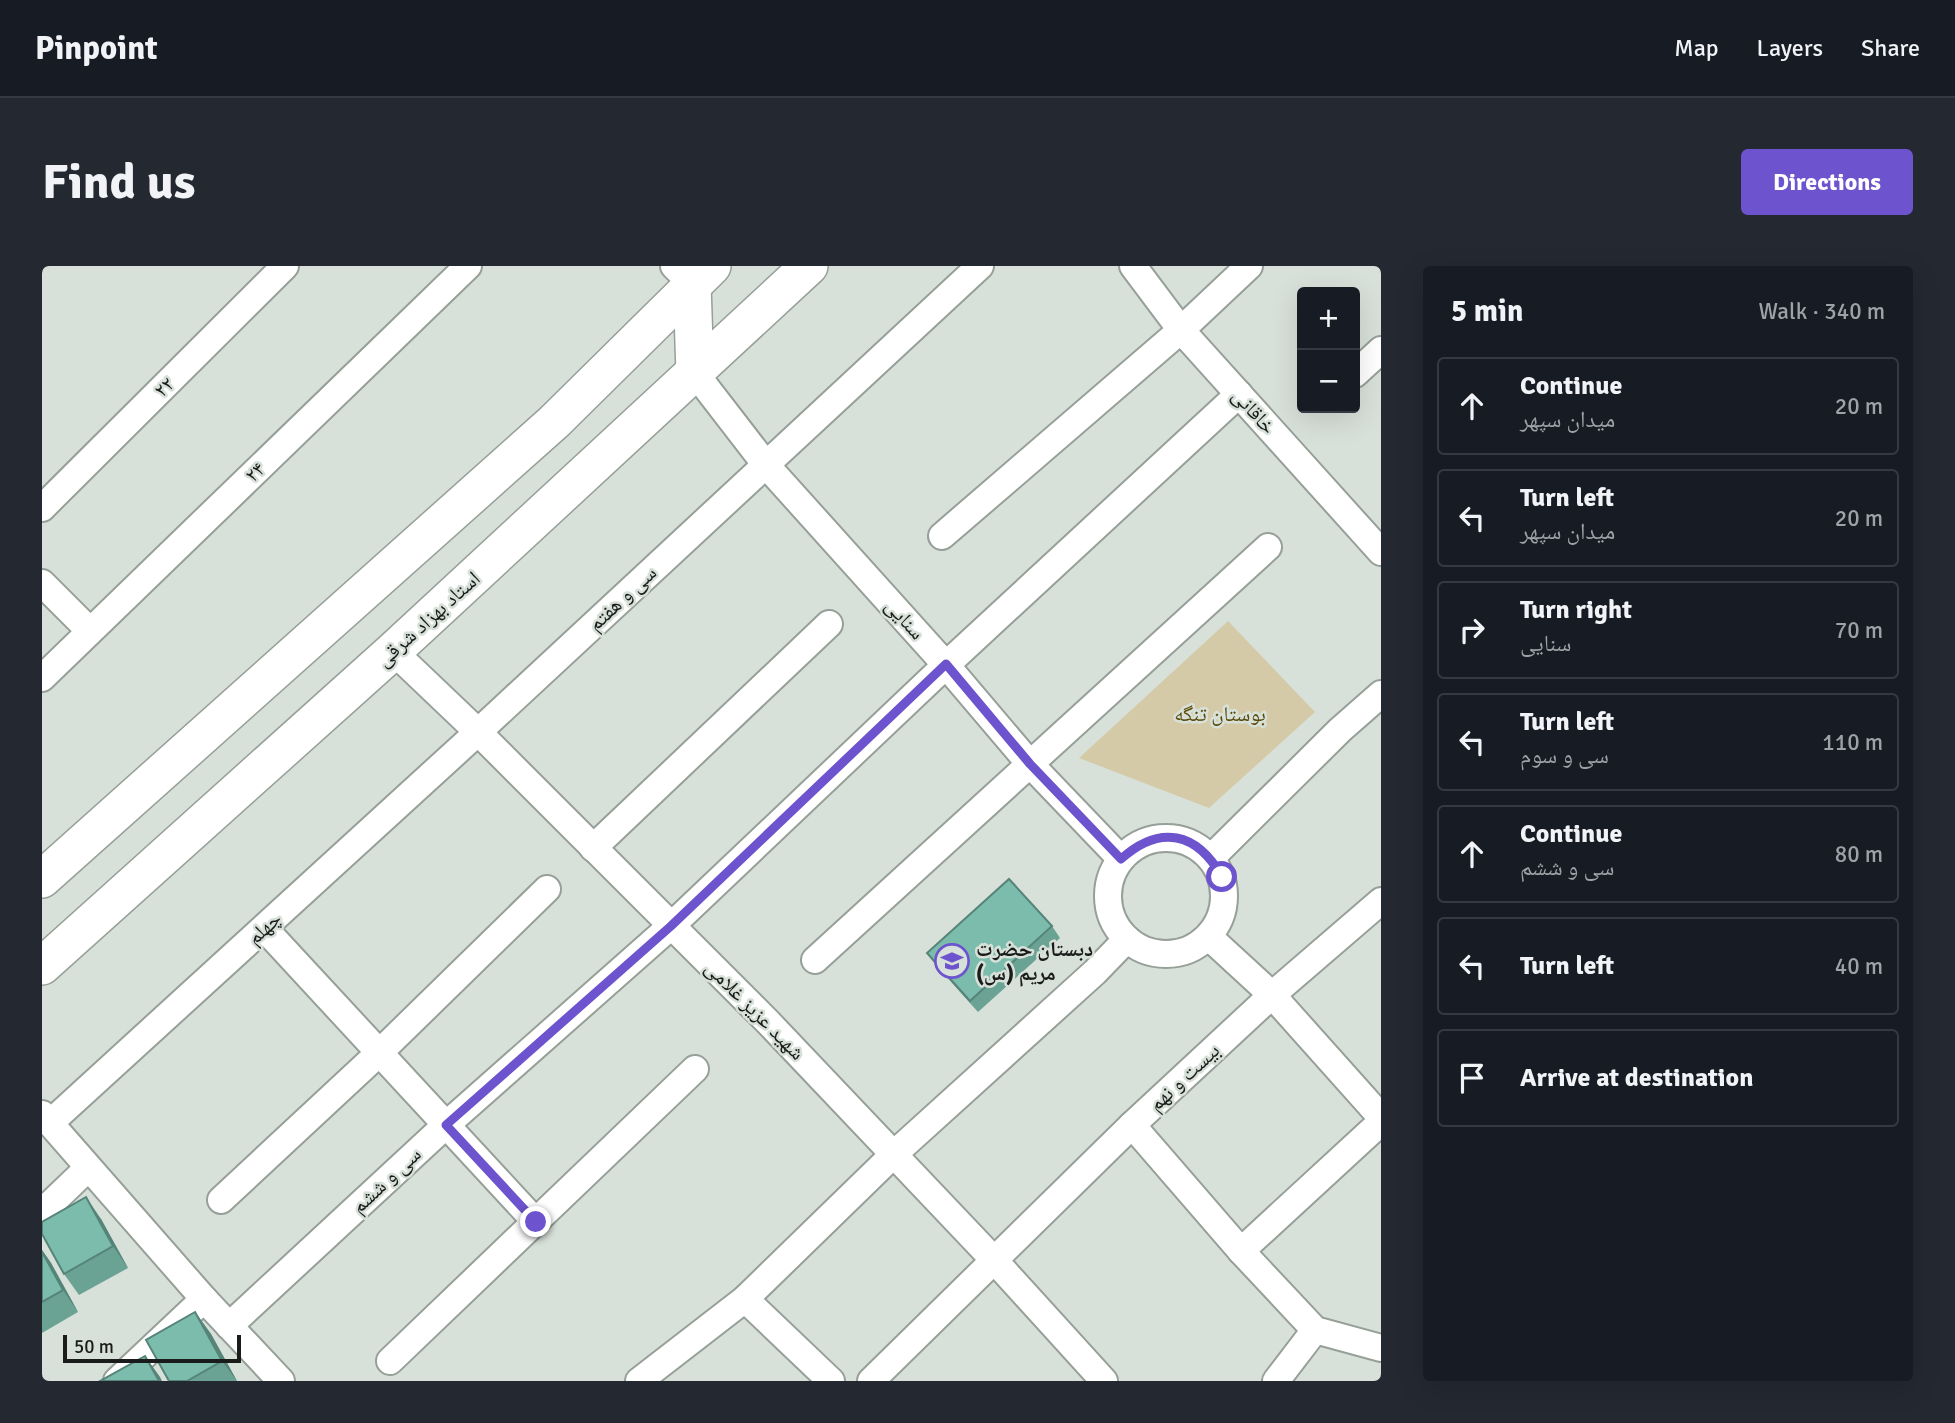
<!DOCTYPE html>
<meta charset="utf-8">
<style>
:root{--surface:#171b24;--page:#242831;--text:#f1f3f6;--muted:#9ea1a6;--line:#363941;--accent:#6d54ce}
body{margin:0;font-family:Signika,"Noto Naskh Arabic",sans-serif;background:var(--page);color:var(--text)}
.controls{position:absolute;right:21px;top:21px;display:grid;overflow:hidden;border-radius:7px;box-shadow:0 7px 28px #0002}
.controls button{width:63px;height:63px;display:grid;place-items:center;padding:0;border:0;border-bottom:2px solid var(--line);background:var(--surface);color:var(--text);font:35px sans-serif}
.scale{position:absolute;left:21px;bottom:18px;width:178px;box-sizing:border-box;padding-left:7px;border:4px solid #191c1a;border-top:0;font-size:19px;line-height:24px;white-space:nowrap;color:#191c1a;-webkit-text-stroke:5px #d8e1d9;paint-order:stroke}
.stop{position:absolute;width:21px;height:21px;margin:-16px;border:5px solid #6d54ce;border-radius:50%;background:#fff}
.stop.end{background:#6d54ce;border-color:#fff;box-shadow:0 2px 7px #0008}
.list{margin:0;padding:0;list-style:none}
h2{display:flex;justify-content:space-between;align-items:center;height:91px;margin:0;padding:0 28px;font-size:30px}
h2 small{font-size:23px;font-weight:400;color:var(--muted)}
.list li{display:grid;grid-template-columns:46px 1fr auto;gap:21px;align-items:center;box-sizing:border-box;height:98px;margin:0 14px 14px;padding:0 14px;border:2px solid var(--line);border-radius:7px}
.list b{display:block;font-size:26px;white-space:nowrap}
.list p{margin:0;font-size:23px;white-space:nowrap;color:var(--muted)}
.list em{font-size:23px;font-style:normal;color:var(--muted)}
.icon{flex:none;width:38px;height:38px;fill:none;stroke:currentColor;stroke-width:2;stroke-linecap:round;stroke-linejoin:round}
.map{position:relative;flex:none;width:1339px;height:1115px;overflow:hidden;border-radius:7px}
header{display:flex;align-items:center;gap:42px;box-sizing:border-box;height:98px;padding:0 35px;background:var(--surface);border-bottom:2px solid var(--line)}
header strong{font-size:33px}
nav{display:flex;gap:38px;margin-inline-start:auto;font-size:24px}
.intro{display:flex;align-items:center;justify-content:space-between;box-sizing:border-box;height:168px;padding:0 42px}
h1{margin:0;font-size:49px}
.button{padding:18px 32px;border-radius:7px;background:var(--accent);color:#fff;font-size:24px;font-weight:700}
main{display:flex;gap:42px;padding:0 42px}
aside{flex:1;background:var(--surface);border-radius:7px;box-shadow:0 7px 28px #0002}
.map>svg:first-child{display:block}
.green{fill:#d4caa7}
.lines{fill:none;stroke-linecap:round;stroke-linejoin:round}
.street-casing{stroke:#969f98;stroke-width:30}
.secondary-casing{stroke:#969f98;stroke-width:40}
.street{stroke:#fff;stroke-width:26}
.secondary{stroke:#fff;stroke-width:37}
.wall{fill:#6aa294}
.shaded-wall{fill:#568478}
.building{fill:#7bbcac;stroke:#568478;stroke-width:2}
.route{stroke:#6d54ce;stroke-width:9}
.labels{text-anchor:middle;stroke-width:5;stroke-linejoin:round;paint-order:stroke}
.street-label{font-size:21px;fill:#191c1a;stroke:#d8e1d9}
.park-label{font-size:21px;fill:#5a4a0a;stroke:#d8e1d9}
.poi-label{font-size:21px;font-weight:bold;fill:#191c1a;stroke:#d8e1d9;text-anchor:start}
</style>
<header>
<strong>Pinpoint</strong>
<nav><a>Map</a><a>Layers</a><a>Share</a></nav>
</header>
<div class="intro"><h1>Find us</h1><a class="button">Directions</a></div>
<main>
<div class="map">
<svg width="1339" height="1115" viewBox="0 0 1339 1115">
<rect width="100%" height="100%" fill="#d8e1d9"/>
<polygon class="green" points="1186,355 1273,446 1167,542 1037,492"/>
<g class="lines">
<g class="street-casing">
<g id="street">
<polyline points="632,0 650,18"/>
<polyline points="1091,0 1139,64 1339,286"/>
<polyline points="653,107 724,199 904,399 988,498 1079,593"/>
<polyline points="1313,108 1339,84"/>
<polyline points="0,242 243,0"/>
<polyline points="900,270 1139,64 1207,0"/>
<polyline points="0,317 48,365"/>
<polyline points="351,385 436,466 725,755 952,994 1062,1115"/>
<polyline points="0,412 426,0"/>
<circle cx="1124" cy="630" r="58"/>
<polyline points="551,582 787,358"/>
<polyline points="1169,592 1298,464 1339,428"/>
<polyline points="222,662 494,956"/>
<polyline points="1167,671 1230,729 1339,851"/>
<polyline points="773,694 1226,281"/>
<polyline points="0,848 162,1033 239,1115"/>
<polyline points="8,857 436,466 938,0"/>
<polyline points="1090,859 1199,985 1273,1064 1339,1082"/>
<polyline points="179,934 337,787 505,623"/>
<polyline points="0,946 46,902"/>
<polyline points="1199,985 1339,856"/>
<polyline points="703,1033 789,1115"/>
<polyline points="187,1060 404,859 629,660 904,399 1197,128"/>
<polyline points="348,1095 653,803"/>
<polyline points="75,1115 162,1033"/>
<polyline points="597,1115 703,1033 852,888 1053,706 1085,673"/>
<polyline points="829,1115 1090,859 1230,729 1339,635"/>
<polyline points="1234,1115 1273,1064"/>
</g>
</g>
<g class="secondary-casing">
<g id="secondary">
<polyline points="650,18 653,107"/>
<polyline points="0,613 512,156 670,0"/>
<polyline points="0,700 351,385 767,0"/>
</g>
</g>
<use href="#street" class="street"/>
<use href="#secondary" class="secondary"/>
</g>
<g class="wall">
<polygon points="1010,660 1018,672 936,746 893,698 885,687"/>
<polygon points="59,953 86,1002 37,1029 22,1008"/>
<polygon points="0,984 9,997 36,1046 0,1067"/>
<polygon points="153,1046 169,1068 195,1115 127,1115"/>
</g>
<g class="shaded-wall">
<polygon points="44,931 59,953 86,1002 71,980"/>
<polygon points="0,984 9,997 36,1046 21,1024 0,986"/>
<polygon points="153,1046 169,1068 195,1115 180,1095"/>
<polygon points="103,1090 118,1111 120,1115 117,1115"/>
</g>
<g class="building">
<polygon points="967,613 1010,660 928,735 885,687"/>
<polygon points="44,931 71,980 22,1008 0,968 0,956"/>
<polygon points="0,986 21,1024 0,1036"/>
<polygon points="153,1046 180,1095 145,1115 127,1115 104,1074"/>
<polygon points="103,1090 117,1115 58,1115"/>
</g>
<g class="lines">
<path class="route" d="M494,956l-90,-97 225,-199 275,-262 84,100 91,95c39,-35 76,-27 101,18"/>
</g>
<defs>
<g id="school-ring" transform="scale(1.75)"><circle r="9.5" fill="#d8e1d9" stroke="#6d54ce" stroke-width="1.5"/><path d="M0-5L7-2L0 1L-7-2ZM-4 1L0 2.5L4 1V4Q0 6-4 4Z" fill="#6d54ce"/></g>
</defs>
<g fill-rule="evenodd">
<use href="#school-ring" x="910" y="695"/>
</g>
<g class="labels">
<g class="street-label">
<text transform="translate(122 121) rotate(-45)" y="7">۲۲</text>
<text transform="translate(1212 145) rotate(48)" y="7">خاقانی</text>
<text transform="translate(213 206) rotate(-44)" y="7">۲۴</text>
<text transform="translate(580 332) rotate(-43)" y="7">سی و هفتم</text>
<text transform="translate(386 353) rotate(-42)" y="7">استاد بهزاد شرقی</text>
<text transform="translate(863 353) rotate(48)" y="7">سنایی</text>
<text transform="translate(222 662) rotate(-42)" y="7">چهلم</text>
<text transform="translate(713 744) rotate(45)" y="7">شهید عزیز غلامی</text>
<text transform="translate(1142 811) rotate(-43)" y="7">بیست و نهم</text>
<text transform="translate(344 914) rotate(-43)" y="7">سی و ششم</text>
</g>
<g class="park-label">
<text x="1178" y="455">بوستان تنگه</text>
</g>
<g class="poi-label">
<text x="934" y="690">دبستان حضرت<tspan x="934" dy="24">مریم (س)</tspan></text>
</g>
</g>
</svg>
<div class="controls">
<button>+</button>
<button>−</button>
</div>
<div class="scale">50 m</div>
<div class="stop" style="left:1180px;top:611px"></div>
<div class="stop end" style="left:494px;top:956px"></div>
</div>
<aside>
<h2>5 min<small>Walk · 340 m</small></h2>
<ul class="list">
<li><svg class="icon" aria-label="ahead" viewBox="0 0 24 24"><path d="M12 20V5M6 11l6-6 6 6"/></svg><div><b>Continue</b><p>میدان سپهر</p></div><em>20 m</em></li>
<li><svg class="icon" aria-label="left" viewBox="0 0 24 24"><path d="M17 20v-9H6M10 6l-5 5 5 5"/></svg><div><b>Turn left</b><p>میدان سپهر</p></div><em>20 m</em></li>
<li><svg class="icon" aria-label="right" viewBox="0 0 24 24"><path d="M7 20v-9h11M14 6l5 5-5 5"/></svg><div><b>Turn right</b><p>سنایی</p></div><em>70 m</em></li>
<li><svg class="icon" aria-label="left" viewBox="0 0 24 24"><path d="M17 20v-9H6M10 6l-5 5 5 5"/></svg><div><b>Turn left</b><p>سی و سوم</p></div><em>110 m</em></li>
<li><svg class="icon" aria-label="ahead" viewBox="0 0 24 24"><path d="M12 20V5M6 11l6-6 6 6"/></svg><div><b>Continue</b><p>سی و ششم</p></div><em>80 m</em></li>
<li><svg class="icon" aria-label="left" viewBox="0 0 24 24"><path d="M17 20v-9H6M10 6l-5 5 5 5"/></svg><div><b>Turn left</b></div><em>40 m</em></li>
<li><svg class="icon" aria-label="arrive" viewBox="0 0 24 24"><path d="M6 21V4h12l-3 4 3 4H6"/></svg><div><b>Arrive at destination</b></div></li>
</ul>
</aside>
</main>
